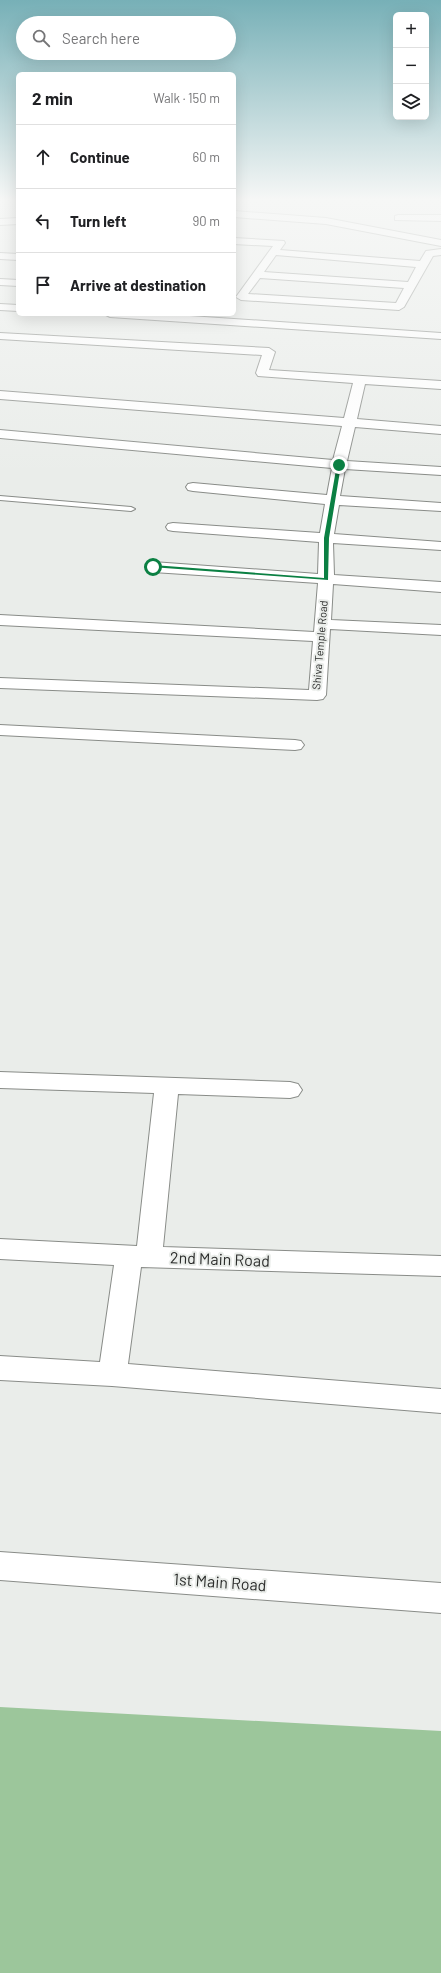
<!DOCTYPE html>
<meta charset="utf-8">
<style>
:root{--surface:#fff;--page:#f6f6f6;--text:#202124;--muted:#757577;--line:#e0e0e0}
body{margin:0;font-family:Barlow,sans-serif;background:var(--page);color:var(--text)}
.controls{position:absolute;right:12px;top:12px;display:grid;overflow:hidden;border-radius:6px;box-shadow:0 4px 16px #0002}
.controls button{width:36px;height:36px;display:grid;place-items:center;padding:0;border:0;border-bottom:1px solid var(--line);background:var(--surface);color:var(--text);font:20px sans-serif}
.stop{position:absolute;width:12px;height:12px;margin:-9px;border:3px solid #0b8043;border-radius:50%;background:#fff}
.stop.end{background:#0b8043;border-color:#fff;box-shadow:0 1px 4px #0008}
.list{margin:0;padding:0;list-style:none}
h2{display:flex;justify-content:space-between;align-items:center;height:52px;margin:0;padding:0 16px;font-size:17px}
h2 small{font-size:13px;font-weight:400;color:var(--muted)}
.list li{display:grid;grid-template-columns:26px 1fr auto;gap:12px;align-items:center;box-sizing:border-box;height:64px;padding:0 16px;border-top:1px solid var(--line)}
.list b{display:block;font-size:15px;white-space:nowrap}
.list em{font-size:13px;font-style:normal;color:var(--muted)}
.icon{flex:none;width:22px;height:22px;fill:none;stroke:currentColor;stroke-width:2;stroke-linecap:round;stroke-linejoin:round}
.map{position:relative;flex:none;width:441px;height:1973px;overflow:hidden}
.search{position:absolute;background:var(--surface);box-shadow:0 4px 16px #0002;left:16px;top:16px;width:220px;height:44px;display:flex;align-items:center;gap:10px;box-sizing:border-box;padding:0 14px;border-radius:22px;color:var(--muted);font-size:15px}
.panel{position:absolute;background:var(--surface);box-shadow:0 4px 16px #0002;left:16px;top:72px;width:220px;height:244px;border-radius:6px}
.map>svg:first-child{display:block}
.green{fill:#9cc69b}
.lines{fill:none;stroke-linecap:round;stroke-linejoin:round}
.service-casing{stroke:#898c88;stroke-width:2}
.minor-casing{stroke:#898c88;stroke-width:2}
.service{fill:#fff;fill-rule:evenodd}
.minor{fill:#fff;fill-rule:evenodd}
.route{fill:#0b8043}
.labels{text-anchor:middle;stroke-width:4;stroke-linejoin:round;paint-order:stroke}
.far-street-label{font-size:11px;fill:#2b2c2b;stroke:#eaedea}
.near-street-label{font-size:16px;fill:#2b2c2b;stroke:#eaedea}
</style>
<div class="map">
<svg width="441" height="1973" viewBox="0 0 441 1973">
<rect width="100%" height="100%" fill="#eaedea"/>
<polygon class="green" points="0,1707 441,1731 441,1973 0,1973"/>
<g class="lines">
<g class="service-casing">
<polygon id="service" points="0,496 131,507 135,509 131,511 0,500"/>
</g>
<g class="minor-casing">
<g id="minor">
<polygon points="234,211 326,218 441,240 441,246 326,224 234,217"/>
<polygon points="398,215 441,215 441,221 395,220 395,216"/>
<polygon points="18,218 18,224 0,225 0,219"/>
<path d="M234,238l50,3 1,2 -5,7 140,11 6,-10 15,-2v6l-8,1 -29,51 -5,3 -158,-10 -5,-3 37,-51 -39,-2zM276,255l140,12 -8,15 -144,-10zM260,278l144,10 -8,15 -148,-9z"/>
<polygon points="0,253 18,254 18,260 0,259"/>
<polygon points="0,279 18,280 18,286 0,285"/>
<polygon points="0,304 18,305 18,311 0,310"/>
<polygon points="104,314 160,314 441,333 441,339 110,317"/>
<polygon points="0,333 269,348 275,352 269,370 441,381 441,389 365,384 357,419 441,426 441,434 355,427 347,461 441,467 441,475 345,469 340,496 441,503 441,511 339,505 334,534 441,542 441,550 333,543 334,575 441,582 441,592 333,584 331,620 441,625 441,635 330,629 326,695 323,699 317,700 0,688 0,678 309,690 313,641 0,625 0,615 314,632 318,583 153,572 148,570 145,567 148,564 153,562 318,574 319,542 173,531 168,530 166,527 168,524 173,523 320,533 325,504 193,491 188,490 186,487 188,484 193,483 327,495 332,468 0,438 0,430 333,460 342,426 0,399 0,391 344,418 353,383 258,376 256,373 262,355 0,339"/>
<polygon points="0,725 295,740 301,741 304,745 301,749 295,750 0,735"/>
<polygon points="0,1072 290,1082 298,1084 302,1090 298,1096 290,1098 178,1094 163,1247 441,1256 441,1276 141,1267 128,1364 441,1389 441,1413 112,1386 0,1380 0,1356 100,1362 114,1265 0,1259 0,1239 137,1246 154,1093 0,1088"/>
<polygon points="0,1552 441,1583 441,1613 0,1580"/>
</g>
</g>
<use href="#service" class="service"/>
<use href="#minor" class="minor"/>
</g>
<linearGradient id="sky" x2="0" y2="1"><stop stop-color="#77b0b7"/><stop offset="0.42" stop-color="#f6f7f6"/><stop offset="1" stop-color="#f6f7f6" stop-opacity="0"/></linearGradient>
<rect width="441" height="475" fill="url(#sky)"/>
<polygon class="route" points="337,464 341,465 329,538 328,580 151,567 153,565 324,578 324,538"/>
<g class="labels">
<g class="far-street-label">
<text transform="translate(320 645) rotate(-85)" y="4">Shiva Temple Road</text>
</g>
<g class="near-street-label">
<text transform="translate(220 1259) rotate(2)" y="6">2nd Main Road</text>
<text transform="translate(220 1582) rotate(4)" y="6">1st Main Road</text>
</g>
</g>
</svg>
<div class="controls">
<button>+</button>
<button>−</button>
<button><svg class="icon" aria-label="layers" viewBox="0 0 24 24"><path d="M12 4l9 5-9 5-9-5zM3 14l9 5 9-5"/></svg></button>
</div>
<div class="stop" style="left:153px;top:567px"></div>
<div class="stop end" style="left:339px;top:465px"></div>
<div class="search"><svg class="icon" aria-label="search" viewBox="0 0 24 24"><circle cx="10" cy="10" r="6"/><path d="M15 15l6 6"/></svg>Search here</div>
<section class="panel">
<h2>2 min<small>Walk · 150 m</small></h2>
<ul class="list">
<li><svg class="icon" aria-label="ahead" viewBox="0 0 24 24"><path d="M12 20V5M6 11l6-6 6 6"/></svg><div><b>Continue</b></div><em>60 m</em></li>
<li><svg class="icon" aria-label="left" viewBox="0 0 24 24"><path d="M17 20v-9H6M10 6l-5 5 5 5"/></svg><div><b>Turn left</b></div><em>90 m</em></li>
<li><svg class="icon" aria-label="arrive" viewBox="0 0 24 24"><path d="M6 21V4h12l-3 4 3 4H6"/></svg><div><b>Arrive at destination</b></div></li>
</ul>
</section>
</div>
